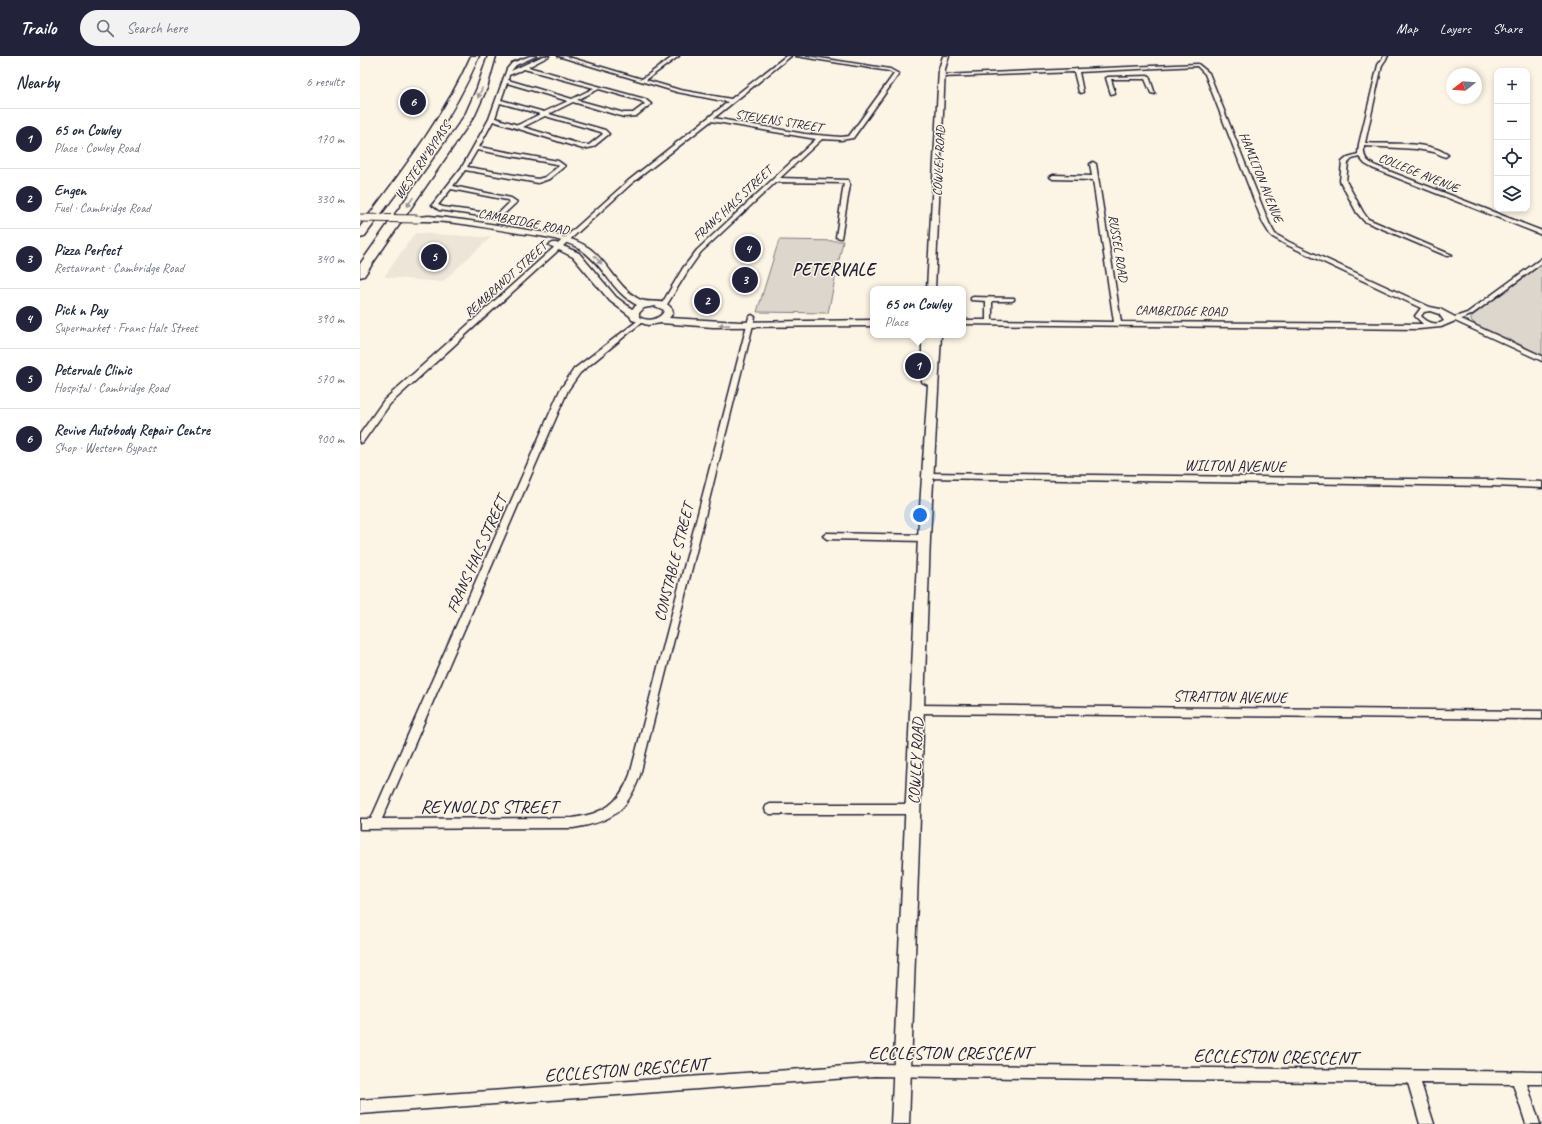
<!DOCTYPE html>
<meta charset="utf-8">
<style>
:root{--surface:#fff;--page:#f2f2f3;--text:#1f2937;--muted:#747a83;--line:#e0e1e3;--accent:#22223b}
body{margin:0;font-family:Caveat,sans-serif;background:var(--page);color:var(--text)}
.controls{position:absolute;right:12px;top:12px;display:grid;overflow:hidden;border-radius:8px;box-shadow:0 2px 6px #0003}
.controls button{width:36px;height:36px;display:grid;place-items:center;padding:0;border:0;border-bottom:1px solid var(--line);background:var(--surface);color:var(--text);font:20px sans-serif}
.compass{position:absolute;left:1086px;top:12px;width:36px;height:36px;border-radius:50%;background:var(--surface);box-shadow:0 2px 6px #0003;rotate:253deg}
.you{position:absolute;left:560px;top:459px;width:14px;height:14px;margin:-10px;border:3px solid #fff;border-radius:50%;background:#1a73e8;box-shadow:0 0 0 6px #1a73e833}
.badge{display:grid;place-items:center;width:26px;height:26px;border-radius:50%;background:var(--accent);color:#fff;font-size:13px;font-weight:700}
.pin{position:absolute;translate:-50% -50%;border:2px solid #fff;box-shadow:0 1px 4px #0006}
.popup{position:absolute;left:510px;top:230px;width:96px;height:52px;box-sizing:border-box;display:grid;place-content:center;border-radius:8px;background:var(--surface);filter:drop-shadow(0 1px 3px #0005);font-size:13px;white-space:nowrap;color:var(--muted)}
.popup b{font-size:15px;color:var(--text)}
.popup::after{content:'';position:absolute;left:50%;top:100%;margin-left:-8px;border:8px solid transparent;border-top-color:var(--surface)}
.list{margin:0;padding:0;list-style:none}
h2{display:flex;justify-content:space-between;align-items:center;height:52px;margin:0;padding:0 16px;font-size:17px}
h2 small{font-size:13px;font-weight:400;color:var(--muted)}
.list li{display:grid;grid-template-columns:26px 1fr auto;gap:12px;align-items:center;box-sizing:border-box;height:60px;padding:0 16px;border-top:1px solid var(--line)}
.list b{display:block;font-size:15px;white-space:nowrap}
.list p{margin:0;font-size:13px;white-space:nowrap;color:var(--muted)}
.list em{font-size:13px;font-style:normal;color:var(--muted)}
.icon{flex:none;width:22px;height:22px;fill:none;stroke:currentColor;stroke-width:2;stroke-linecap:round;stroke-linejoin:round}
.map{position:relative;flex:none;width:1182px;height:1068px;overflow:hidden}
header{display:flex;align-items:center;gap:24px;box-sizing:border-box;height:56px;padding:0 20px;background:var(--accent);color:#fff}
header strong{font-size:19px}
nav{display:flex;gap:22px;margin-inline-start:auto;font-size:14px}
.search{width:280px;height:36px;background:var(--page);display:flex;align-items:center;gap:10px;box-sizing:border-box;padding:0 14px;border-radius:22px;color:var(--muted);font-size:15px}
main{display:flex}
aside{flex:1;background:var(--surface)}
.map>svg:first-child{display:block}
.built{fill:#ece5d8}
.green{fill:#dcd6cc;stroke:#7f7c84}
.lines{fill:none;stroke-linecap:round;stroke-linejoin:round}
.minor-casing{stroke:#22223b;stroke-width:3}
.tertiary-casing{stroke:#22223b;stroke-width:3}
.motorway-casing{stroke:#22223b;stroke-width:3}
.minor{fill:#fcf5e5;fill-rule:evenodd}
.tertiary{fill:#fcf5e5;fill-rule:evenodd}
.motorway{fill:#fcf5e5;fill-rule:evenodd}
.tertiary-bridge-casing{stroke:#22223b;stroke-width:9;stroke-linecap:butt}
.tertiary-bridge{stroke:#fcf5e5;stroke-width:7}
.oneway{fill:#9a9698}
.labels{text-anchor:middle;stroke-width:3;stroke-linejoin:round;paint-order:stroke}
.far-street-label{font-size:13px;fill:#22223b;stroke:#fcf5e5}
.street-label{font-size:16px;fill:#22223b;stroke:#fcf5e5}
.far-district-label{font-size:17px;font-weight:bold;letter-spacing:1px;fill:#22223b;stroke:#fcf5e5}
.near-street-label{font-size:19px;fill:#22223b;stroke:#fcf5e5}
</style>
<header>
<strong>Trailo</strong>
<div class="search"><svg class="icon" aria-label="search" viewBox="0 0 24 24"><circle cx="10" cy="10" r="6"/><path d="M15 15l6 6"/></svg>Search here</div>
<nav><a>Map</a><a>Layers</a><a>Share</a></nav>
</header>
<main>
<aside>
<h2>Nearby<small>6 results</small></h2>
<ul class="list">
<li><span class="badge">1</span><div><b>65 on Cowley</b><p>Place · Cowley Road</p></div><em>170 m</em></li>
<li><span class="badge">2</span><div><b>Engen</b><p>Fuel · Cambridge Road</p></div><em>330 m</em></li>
<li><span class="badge">3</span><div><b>Pizza Perfect</b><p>Restaurant · Cambridge Road</p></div><em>340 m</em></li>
<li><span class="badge">4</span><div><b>Pick n Pay</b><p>Supermarket · Frans Hals Street</p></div><em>390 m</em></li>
<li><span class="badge">5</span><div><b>Petervale Clinic</b><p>Hospital · Cambridge Road</p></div><em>570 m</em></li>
<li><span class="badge">6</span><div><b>Revive Autobody Repair Centre</b><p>Shop · Western Bypass</p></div><em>900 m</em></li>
</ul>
</aside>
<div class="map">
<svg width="1182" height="1068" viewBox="0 0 1182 1068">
<rect width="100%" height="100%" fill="#fcf5e5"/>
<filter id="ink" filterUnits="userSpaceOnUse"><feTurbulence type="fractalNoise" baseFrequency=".025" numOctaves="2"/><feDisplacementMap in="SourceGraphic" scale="8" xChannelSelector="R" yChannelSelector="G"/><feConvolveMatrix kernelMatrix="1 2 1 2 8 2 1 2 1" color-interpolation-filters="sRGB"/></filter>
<g filter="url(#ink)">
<polygon class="built" points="55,177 123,181 131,181 82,226 24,221"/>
<g class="green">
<polygon points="419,184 483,185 468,257 397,256"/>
<polygon points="1182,206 1182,301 1120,273 1111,264 1111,261"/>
</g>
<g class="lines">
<g class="minor-casing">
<g id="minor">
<path d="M170,0h6l-20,9 -5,6 32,-15h6l-21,11 117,32 6,5 -15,12 -12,1 -51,-15 -24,12 56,16 4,4 -16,13 -10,2 -90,-28 -14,26 79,14 7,5 -16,13 -11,4 -73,-13 -12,16 58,12 6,4 -14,13 -8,3 -56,-8 -7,-5 30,-38 27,-48 18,-50 5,-6zM164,13l70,19 -22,11 -64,-19 1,-5zM147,27l61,18 -24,11 -43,-12zM239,33l42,12 4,3 -12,9h-9l-47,-13zM140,47l40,11 -22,11 -23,-7zM185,60l56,16 2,2 -14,11h-6l-60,-18zM117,94l79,14 3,2 -14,11 -7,2 -71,-12zM91,133l56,11 3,2 -11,11 -4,1 -52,-7 -5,-2z"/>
<polygon points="198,0 205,0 282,23 314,0 319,0 286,24 320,34 371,43 426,0 431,0 354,62 445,78 481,81 489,80 534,18 529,15 436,0 447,0 530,13 539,18 493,82 481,84 462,83 420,122 488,124 490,129 481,182 476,181 484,127 416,126 341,196 329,213 306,250 302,250 301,249 323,212 337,194 456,83 351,65 272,127 30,348 3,386 0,387 0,378 24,344 268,125 368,46 317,36"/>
<path d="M1024,0h4l-6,9 -17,78c23,2 64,-3 83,12l-3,2 -11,-5 -18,-3 -52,-3c-1,11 2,15 12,20l166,65v4l-170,-67 -7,-4 -6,-7 -7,2 -4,4 -2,18 17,31 5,7 84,36 -5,1 -83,-35 -7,-8 -17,-32 2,-19 6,-5 10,-3 1,-10 19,-79z"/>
<path d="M838,8l11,9 60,150 6,11 14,8 141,65 10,2 15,8 12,-4 75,-55v5l-71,52 -10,4 81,37v5l-87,-40 -14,6 -22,2 -456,-5v-4h23v-19l-15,-1v-2l2,-1 41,1v2l-2,1h-20v19l122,2 -21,-142 -40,-1 -3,-2 3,-2 39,1 -2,-12 3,-2 3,2 25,158 302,2 -8,-8 6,-8 -136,-64 -14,-8 -8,-13 -58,-149 -8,-8 -118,6 4,20 -2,1 -2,-1 -5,-20 -132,5 -2,-1 2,-1zM1070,255l9,3 5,7c-8,5 -16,2 -23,-5l3,-4z"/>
<polygon points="789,20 795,38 791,37 785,23 751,23 755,37 751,38 746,22 748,21"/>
<path d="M392,259l3,2 -115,458c-13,37 -29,47 -67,53l-213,1v-10h11l189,-429 14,-21 66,-50 3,2 -1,1 -62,51 -12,17 -186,429 191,-1c31,-5 45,-13 57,-43l119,-458z"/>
<polygon points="568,417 1133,424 1182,426 1182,432 1133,430 565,422 564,420"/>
<polygon points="467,477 564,479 568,482 564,485 467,483 463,480"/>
<polygon points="557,649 1182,655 1182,663 557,657 553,656 552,653 553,650"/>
<polygon points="410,748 553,748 557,750 558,753 557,756 553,758 410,758 406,756 405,753 406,750"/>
<polygon points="514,1008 1182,1016 1182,1028 1167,1028 1180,1068 1166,1068 1153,1028 1061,1027 1074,1068 1060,1068 1048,1027 514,1020 0,1058 0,1044"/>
</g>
</g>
<g class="tertiary-casing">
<g id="tertiary">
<polygon points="583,0 589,0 585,13 575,233 567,233 579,13"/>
<path d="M69,160c32,3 62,8 93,13 22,4 48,6 67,19 19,14 28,38 48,50 12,8 25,-2 35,11l1,4 -4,5 71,4 133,-2v6l-160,1 -52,-4 -13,2 -16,-5 -2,-4 -20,-15 -37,-44 -24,-12 4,-2h3l23,10 37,44 16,12 5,-4c-24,-12 -33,-39 -54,-54 -20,-14 -47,-15 -71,-19 -31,-5 -62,-12 -94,-11l-4,-2 4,-2zM295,250l9,4 -1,3c-6,7 -15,9 -24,4v-4l5,-5z"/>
<polygon points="562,279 581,279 570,482 549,1068 531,1068 558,482 568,329 562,326"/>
</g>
</g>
<g class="motorway-casing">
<g id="motorway">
<path d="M111,0h8c-28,67 -72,123 -115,181l-4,1v-11c41,-55 83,-108 111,-171z"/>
<polygon points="128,0 136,0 127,32 115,59 4,220 0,221 0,208 105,59 117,32"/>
</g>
</g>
<use href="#minor" class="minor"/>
<use href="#tertiary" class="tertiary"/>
<use href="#motorway" class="motorway"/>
<g class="tertiary-bridge-casing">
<polyline id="tertiary-bridge" points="0,162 58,163"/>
</g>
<use href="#tertiary-bridge" class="tertiary-bridge"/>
</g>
<defs><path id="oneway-solid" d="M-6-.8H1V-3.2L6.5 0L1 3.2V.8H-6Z"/></defs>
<g class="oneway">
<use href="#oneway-solid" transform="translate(120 37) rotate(114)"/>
<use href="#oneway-solid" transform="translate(50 146) rotate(125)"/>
<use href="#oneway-solid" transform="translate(238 204) rotate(48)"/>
<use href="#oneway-solid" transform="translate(364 269) rotate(-179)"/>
</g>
</g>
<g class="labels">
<g class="far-street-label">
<text transform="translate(419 64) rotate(9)" y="5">STEVENS STREET</text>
<text transform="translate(62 104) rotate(-56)" y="5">WESTERN BYPASS</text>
<text transform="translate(578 105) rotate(-87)" y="5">COWLEY ROAD</text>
<text transform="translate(1059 116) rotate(22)" y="5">COLLEGE AVENUE</text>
<text transform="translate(902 121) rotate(68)" y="5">HAMILTON AVENUE</text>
<text transform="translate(372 147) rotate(-43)" y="5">FRANS HALS STREET</text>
<text transform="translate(164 165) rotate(11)" y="5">CAMBRIDGE ROAD</text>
<text transform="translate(759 192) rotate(81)" y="5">RUSSEL ROAD</text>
<text transform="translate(145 223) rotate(-42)" y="5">REMBRANDT STREET</text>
<text transform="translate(821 254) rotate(1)" y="5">CAMBRIDGE ROAD</text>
</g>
<g class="street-label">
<text transform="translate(875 409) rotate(1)" y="6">WILTON AVENUE</text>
<text transform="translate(116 498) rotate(-66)" y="6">FRANS HALS STREET</text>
<text transform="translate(313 506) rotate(-76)" y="6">CONSTABLE STREET</text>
<text transform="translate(870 640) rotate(1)" y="6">STRATTON AVENUE</text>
<text transform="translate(555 705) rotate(-87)" y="6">COWLEY ROAD</text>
</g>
<g class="far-district-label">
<text x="474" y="219">PETERVALE</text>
</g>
<g class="near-street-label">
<text x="129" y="757">REYNOLDS STREET</text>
<text x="590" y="1003">ECCLESTON CRESCENT</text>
<text transform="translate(915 1000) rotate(1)" y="7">ECCLESTON CRESCENT</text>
<text transform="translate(266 1013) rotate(-4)" y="7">ECCLESTON CRESCENT</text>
</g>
</g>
</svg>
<div class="controls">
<button>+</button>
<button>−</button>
<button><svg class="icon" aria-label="locate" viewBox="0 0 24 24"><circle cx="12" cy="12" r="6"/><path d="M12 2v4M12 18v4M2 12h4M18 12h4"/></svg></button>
<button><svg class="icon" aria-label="layers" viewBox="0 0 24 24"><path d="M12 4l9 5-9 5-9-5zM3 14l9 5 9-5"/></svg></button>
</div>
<svg class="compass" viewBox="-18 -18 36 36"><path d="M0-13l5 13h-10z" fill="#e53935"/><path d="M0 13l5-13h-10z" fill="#747a83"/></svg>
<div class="you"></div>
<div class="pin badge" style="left:558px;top:310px">1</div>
<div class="popup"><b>65 on Cowley</b>Place</div>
<div class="pin badge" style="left:347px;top:245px">2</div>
<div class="pin badge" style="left:385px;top:224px">3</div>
<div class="pin badge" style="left:388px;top:193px">4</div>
<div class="pin badge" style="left:74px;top:201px">5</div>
<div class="pin badge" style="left:53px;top:46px">6</div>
</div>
</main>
